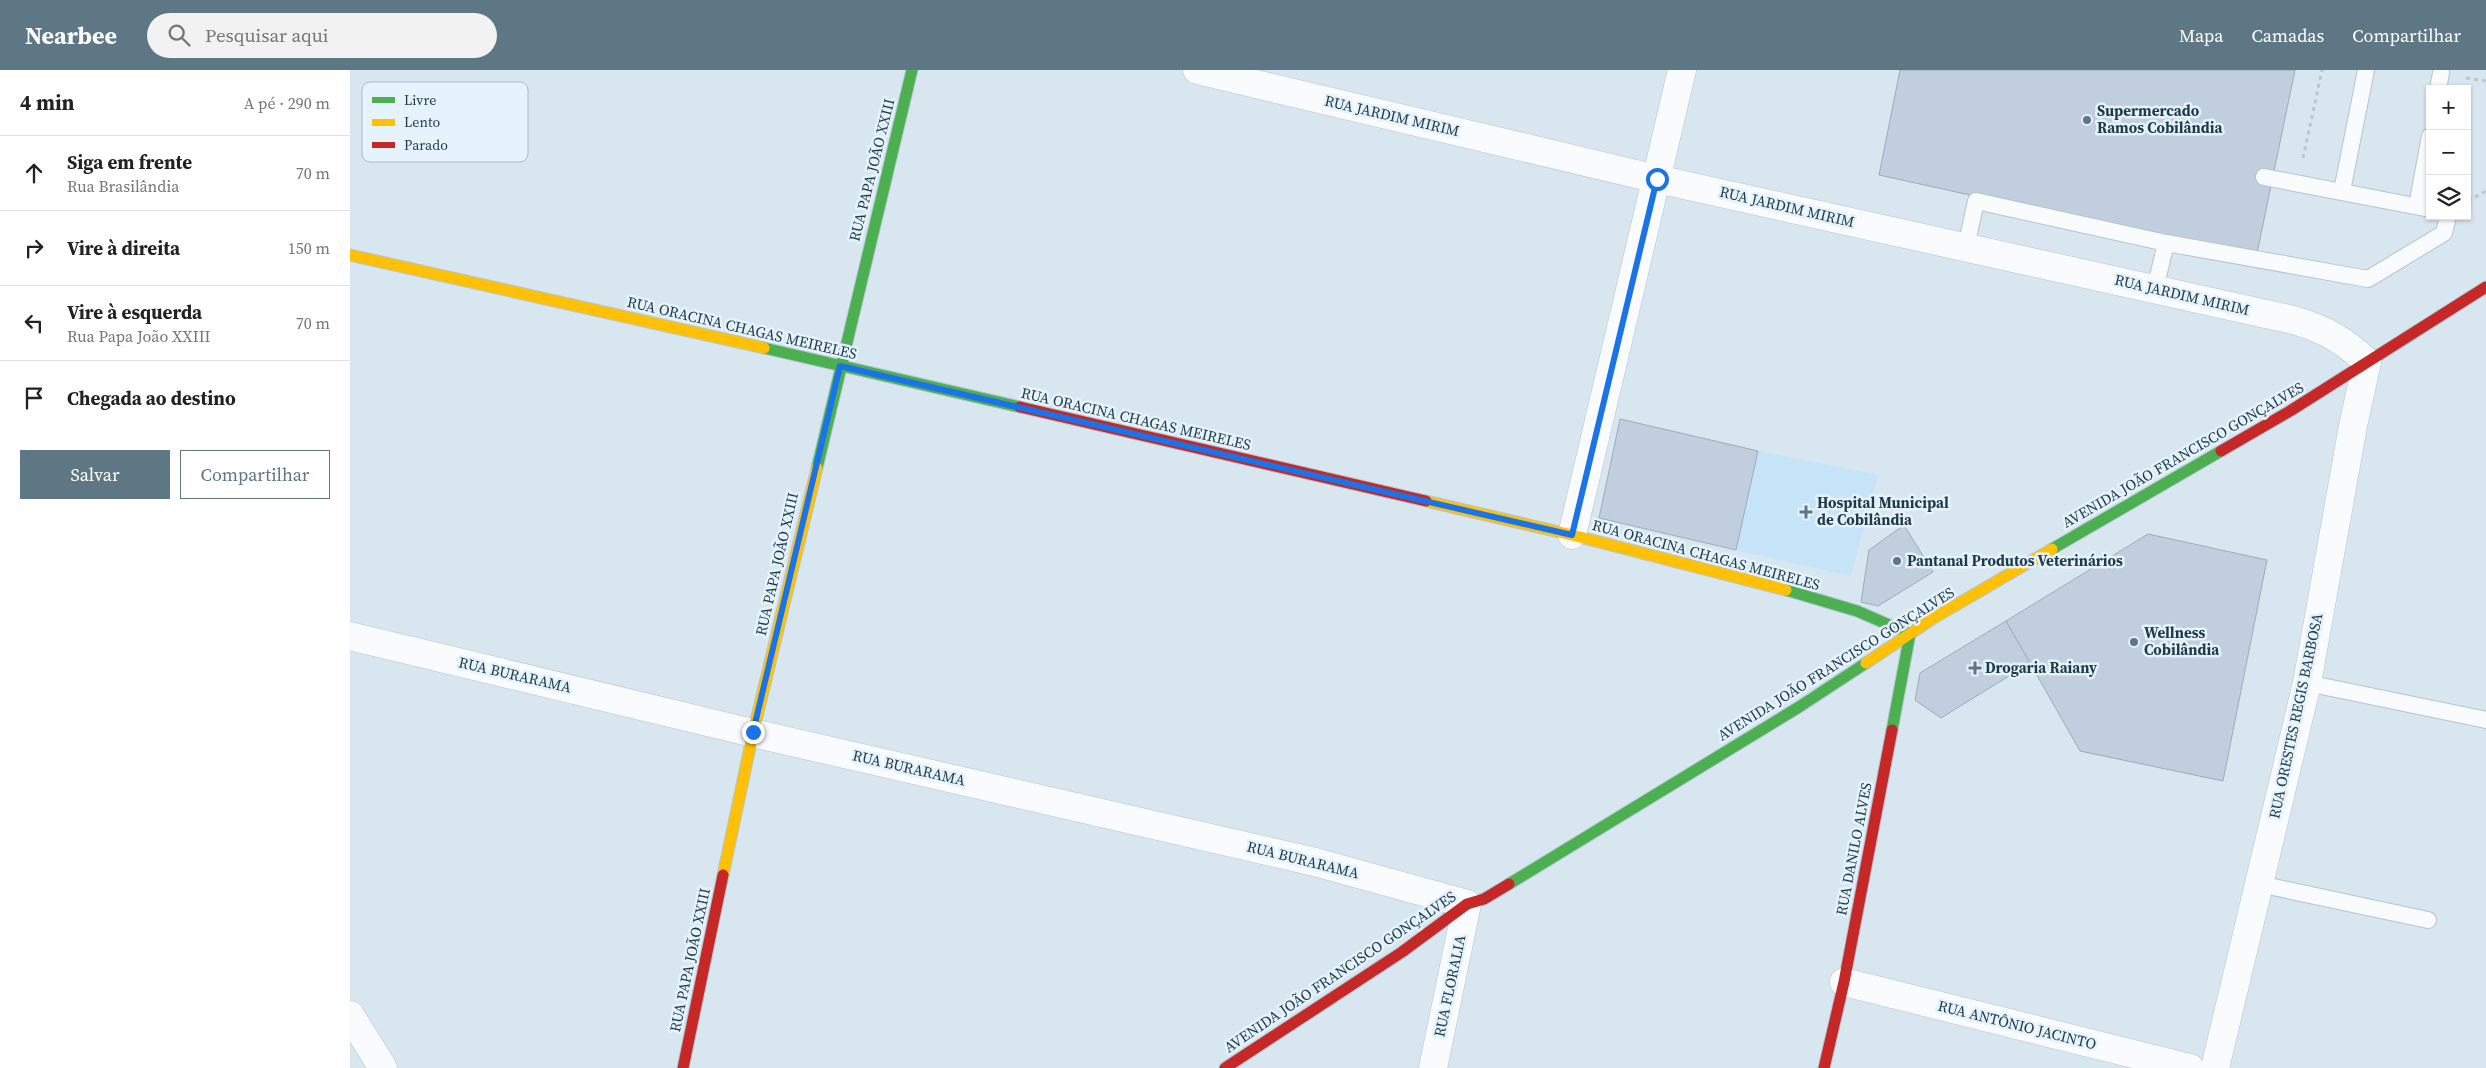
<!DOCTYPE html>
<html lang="pt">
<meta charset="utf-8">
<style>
:root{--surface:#fff;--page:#f2f2f2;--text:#222;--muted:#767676;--line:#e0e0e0;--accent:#5e7785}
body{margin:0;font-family:"Source Serif 4",serif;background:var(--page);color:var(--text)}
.controls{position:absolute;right:15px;top:15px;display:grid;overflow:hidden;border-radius:0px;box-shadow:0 1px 4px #0004}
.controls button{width:45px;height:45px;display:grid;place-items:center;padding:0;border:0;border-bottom:1px solid var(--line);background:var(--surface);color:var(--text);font:25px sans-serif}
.stop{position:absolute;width:15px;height:15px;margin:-11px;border:4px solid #1a73e8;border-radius:50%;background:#fff}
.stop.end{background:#1a73e8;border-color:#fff;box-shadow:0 1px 5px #0008}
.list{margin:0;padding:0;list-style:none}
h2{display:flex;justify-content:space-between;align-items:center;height:65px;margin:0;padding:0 20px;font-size:21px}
h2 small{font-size:16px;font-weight:400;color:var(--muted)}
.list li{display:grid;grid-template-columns:32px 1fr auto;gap:15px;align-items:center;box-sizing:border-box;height:75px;padding:0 20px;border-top:1px solid var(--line)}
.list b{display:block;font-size:19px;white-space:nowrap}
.list p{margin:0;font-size:16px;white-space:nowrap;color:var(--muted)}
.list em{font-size:16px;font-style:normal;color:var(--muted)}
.actions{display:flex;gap:10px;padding:15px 20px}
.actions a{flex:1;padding:11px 0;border:1px solid var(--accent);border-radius:0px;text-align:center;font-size:18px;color:var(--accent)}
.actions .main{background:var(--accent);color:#fff}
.icon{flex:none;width:28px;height:28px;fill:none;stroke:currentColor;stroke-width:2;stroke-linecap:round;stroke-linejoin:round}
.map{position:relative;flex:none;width:2136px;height:998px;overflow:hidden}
header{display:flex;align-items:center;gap:30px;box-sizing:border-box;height:70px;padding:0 25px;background:var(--accent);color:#fff}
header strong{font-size:24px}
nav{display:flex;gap:28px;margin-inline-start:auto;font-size:18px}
.search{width:350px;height:45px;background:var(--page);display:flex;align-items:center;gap:12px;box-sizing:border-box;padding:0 18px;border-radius:28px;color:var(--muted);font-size:19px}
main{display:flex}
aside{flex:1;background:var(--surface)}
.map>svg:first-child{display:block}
.built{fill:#c5e4f8}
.building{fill:#c0cede;stroke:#9eabba}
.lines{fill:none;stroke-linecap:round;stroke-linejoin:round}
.lane-casing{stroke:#b2c6d2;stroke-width:18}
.street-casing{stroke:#b2c6d2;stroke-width:29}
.fast-casing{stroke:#b2c6d2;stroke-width:13}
.slow-casing{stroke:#b2c6d2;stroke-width:13}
.jam-casing{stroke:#b2c6d2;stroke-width:13}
.path{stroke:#bdc6cb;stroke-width:3;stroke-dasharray:4 4;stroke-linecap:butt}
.lane{stroke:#f9fbfd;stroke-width:16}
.street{stroke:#f9fbfd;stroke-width:28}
.fast{stroke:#4caf50;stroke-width:11}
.slow{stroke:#ffc107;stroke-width:11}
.jam{stroke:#c62828;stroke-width:11}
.route{stroke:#1a73e8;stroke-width:6}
.poi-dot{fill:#5e7785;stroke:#e6f3fc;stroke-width:2}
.labels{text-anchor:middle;stroke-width:5;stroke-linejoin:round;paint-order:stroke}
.poi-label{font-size:15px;font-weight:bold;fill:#1d3b4b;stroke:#e6f3fc;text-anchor:start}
.street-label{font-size:15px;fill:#1d3b4b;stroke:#e6f3fc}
.key{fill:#e6f3fc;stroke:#aabcc7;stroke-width:1}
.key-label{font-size:14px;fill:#1d3b4b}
</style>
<header>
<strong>Nearbee</strong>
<div class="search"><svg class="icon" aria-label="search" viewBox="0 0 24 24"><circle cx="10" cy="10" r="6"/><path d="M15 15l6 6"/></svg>Pesquisar aqui</div>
<nav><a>Mapa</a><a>Camadas</a><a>Compartilhar</a></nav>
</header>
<main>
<aside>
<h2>4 min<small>A pé · 290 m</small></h2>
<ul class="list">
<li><svg class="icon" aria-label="ahead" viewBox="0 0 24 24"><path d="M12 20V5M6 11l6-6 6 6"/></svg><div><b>Siga em frente</b><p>Rua Brasilândia</p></div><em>70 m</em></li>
<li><svg class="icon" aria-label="right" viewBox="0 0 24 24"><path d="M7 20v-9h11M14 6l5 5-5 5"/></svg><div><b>Vire à direita</b></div><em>150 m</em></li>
<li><svg class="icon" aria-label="left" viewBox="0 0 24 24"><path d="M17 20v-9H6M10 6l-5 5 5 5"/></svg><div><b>Vire à esquerda</b><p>Rua Papa João XXIII</p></div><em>70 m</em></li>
<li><svg class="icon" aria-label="arrive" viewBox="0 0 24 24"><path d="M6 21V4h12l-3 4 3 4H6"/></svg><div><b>Chegada ao destino</b></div></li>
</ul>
<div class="actions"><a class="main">Salvar</a><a>Compartilhar</a></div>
</aside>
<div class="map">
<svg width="2136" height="998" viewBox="0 0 2136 998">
<rect width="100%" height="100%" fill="#d8e6f0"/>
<polygon class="built" points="1408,381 1528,405 1501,506 1386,480"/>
<g class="building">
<polygon points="1550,0 1945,0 1906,188 1529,105"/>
<polygon points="1270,349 1408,381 1386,480 1249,448"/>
<polygon points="1554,455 1583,502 1528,536 1511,532 1519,480"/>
<polygon points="1798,464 1917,490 1873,711 1730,681 1656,551"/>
<polygon points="1656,551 1680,593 1591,648 1565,630 1570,603"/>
</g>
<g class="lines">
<g class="lane-casing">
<g id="lane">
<polyline points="2088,19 2091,3"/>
<polyline points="1914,107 2080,139"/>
<polyline points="1992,121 2016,0"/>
<polyline points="2067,136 2080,66"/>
<polyline points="1616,177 1626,131 1816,173 2018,209 2094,163 2098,146"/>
<polyline points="1805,219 1816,173"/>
<polyline points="1957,613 2136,650"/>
<polyline points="1909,814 2078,850"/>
</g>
</g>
<g class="street-casing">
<g id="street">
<path d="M847,0l460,109 636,141c30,8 52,21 74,42l-14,64 -46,257 -92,385"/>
<polyline points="1222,465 1332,0"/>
<polyline points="0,566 403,663 965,792 1117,834 1083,998"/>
<polyline points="1494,912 1840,998"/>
<polyline points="0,945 33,998"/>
</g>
</g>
<g class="fast-casing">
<g id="fast">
<polyline points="414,278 670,337"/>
<polyline points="467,398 562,0"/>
<polyline points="1702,479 1871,381"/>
<polyline points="1436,520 1507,541 1560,564 1542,660"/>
<polyline points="1159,814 1449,637 1516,593"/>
</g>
</g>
<g class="slow-casing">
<g id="slow">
<polyline points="0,185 414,278"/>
<polyline points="1076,431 1222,465 1436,520"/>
<polyline points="1516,593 1582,549 1702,479"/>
<polyline points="373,805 403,663 467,398"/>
</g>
</g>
<g class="jam-casing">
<g id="jam">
<polyline points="670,337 1076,431"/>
<polyline points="1871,381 1940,341 2136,217"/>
<polyline points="333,998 373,805"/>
<polyline points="875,998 1052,882 1117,834 1134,829 1159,814"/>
<polyline points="1474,998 1494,912 1542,660"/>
</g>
</g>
<g class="path">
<polyline points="2116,8 2136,11"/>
<polyline points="1953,88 1972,0"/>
<polyline points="2118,131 2136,121"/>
</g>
<use href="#lane" class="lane"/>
<use href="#street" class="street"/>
<use href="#fast" class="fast"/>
<use href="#slow" class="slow"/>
<use href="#jam" class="jam"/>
</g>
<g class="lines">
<polyline class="route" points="403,662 490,296 1222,465 1307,109"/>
</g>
<g class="poi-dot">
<circle cx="1737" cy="50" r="5"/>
<path d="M1453.5 434.5h5v5h5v5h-5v5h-5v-5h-5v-5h5z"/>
<circle cx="1547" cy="491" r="5"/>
<circle cx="1784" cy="572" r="5"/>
<path d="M1622.5 590.5h5v5h5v5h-5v5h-5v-5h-5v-5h5z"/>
</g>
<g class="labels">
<g class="poi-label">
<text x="1747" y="46">Supermercado<tspan x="1747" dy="17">Ramos Cobilândia</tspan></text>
<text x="1467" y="438">Hospital Municipal<tspan x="1467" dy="17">de Cobilândia</tspan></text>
<text x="1557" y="496">Pantanal Produtos Veterinários</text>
<text x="1794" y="568">Wellness<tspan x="1794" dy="17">Cobilândia</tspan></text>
<text x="1635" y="603">Drogaria Raiany</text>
</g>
<g class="street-label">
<text transform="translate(1042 46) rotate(13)" y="5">RUA JARDIM MIRIM</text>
<text transform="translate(522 100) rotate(-76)" y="5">RUA PAPA JOÃO XXIII</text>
<text transform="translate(1437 137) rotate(13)" y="5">RUA JARDIM MIRIM</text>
<text transform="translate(1832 225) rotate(13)" y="5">RUA JARDIM MIRIM</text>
<text transform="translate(392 258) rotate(13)" y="5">RUA ORACINA CHAGAS MEIRELES</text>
<text transform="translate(786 349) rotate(13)" y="5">RUA ORACINA CHAGAS MEIRELES</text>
<text transform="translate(1833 385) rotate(-30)" y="5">AVENIDA JOÃO FRANCISCO GONÇALVES</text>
<text transform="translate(1356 485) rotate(15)" y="5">RUA ORACINA CHAGAS MEIRELES</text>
<text transform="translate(427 494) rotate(-77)" y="5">RUA PAPA JOÃO XXIII</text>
<text transform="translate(1486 594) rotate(-32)" y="5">AVENIDA JOÃO FRANCISCO GONÇALVES</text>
<text transform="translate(165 605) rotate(13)" y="5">RUA BURARAMA</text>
<text transform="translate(1946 646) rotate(-78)" y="5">RUA ORESTES REGIS BARBOSA</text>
<text transform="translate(559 698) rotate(13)" y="5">RUA BURARAMA</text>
<text transform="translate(1504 779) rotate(-79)" y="5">RUA DANILO ALVES</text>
<text transform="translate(953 790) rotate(14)" y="5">RUA BURARAMA</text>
<text transform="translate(340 890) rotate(-78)" y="5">RUA PAPA JOÃO XXIII</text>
<text transform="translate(990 902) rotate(-34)" y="5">AVENIDA JOÃO FRANCISCO GONÇALVES</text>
<text transform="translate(1100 916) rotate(-78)" y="5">RUA FLORALIA</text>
<text transform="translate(1667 955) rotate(14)" y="5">RUA ANTÔNIO JACINTO</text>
</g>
</g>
<rect x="12" y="12" width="166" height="80" rx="8" class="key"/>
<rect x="22" y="27" width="23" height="6" fill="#4caf50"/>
<rect x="22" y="49" width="23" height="7" fill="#ffc107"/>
<rect x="22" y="72" width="23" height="6" fill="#c62828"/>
<g class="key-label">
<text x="54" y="35">Livre</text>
<text x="54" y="57">Lento</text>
<text x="54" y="80">Parado</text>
</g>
</svg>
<div class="controls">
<button>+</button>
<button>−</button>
<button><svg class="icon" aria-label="layers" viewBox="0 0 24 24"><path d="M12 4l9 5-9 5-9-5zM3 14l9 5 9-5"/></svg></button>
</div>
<div class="stop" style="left:1307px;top:109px"></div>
<div class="stop end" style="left:403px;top:662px"></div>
</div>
</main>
